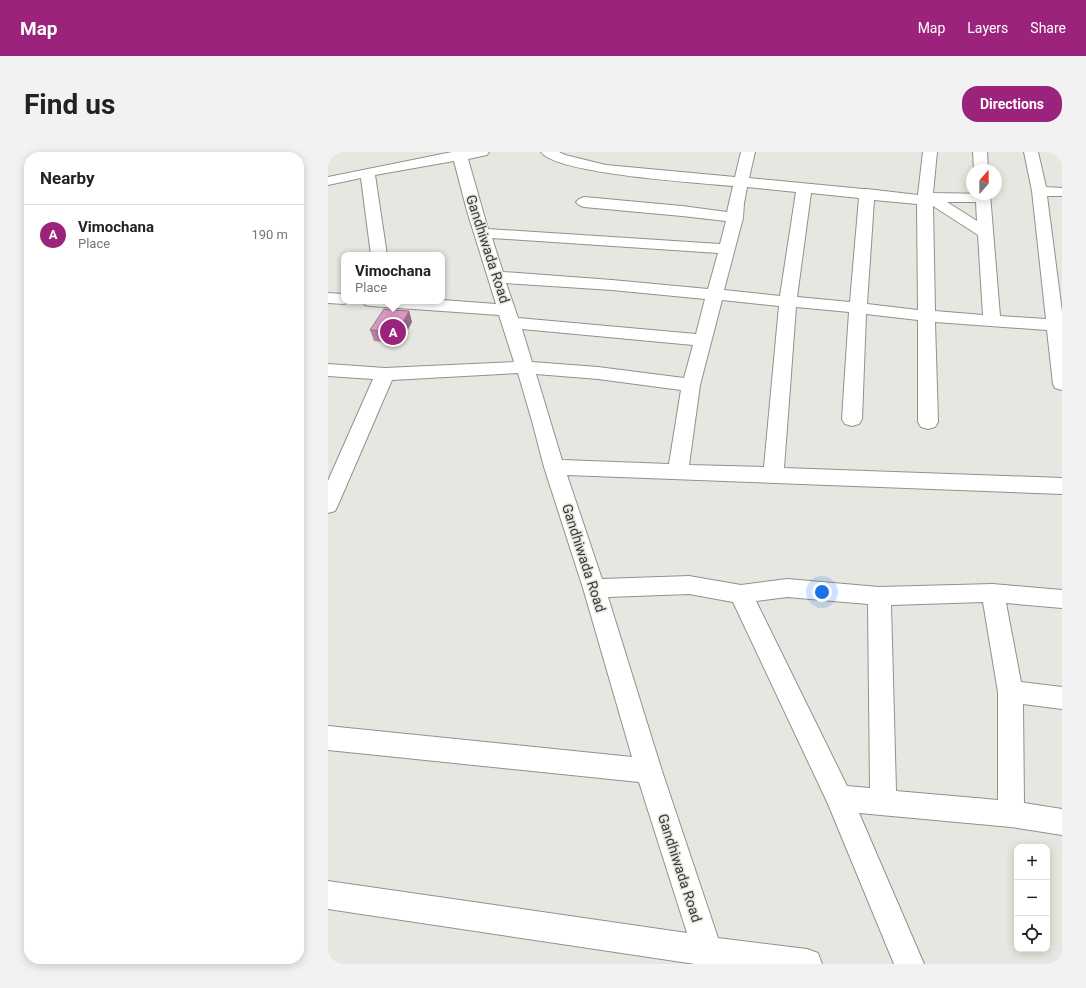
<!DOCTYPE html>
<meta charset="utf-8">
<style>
:root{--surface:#fff;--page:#f2f2f2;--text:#222;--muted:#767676;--line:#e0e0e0;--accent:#9c237b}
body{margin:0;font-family:Roboto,sans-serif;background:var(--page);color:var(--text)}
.controls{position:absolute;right:12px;bottom:12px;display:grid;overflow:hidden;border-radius:8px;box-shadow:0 2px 10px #0003}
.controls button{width:36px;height:36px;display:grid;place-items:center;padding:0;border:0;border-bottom:1px solid var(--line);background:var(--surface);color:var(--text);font:20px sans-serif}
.compass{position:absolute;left:638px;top:12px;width:36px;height:36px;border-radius:50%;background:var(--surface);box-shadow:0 2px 10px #0003;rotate:21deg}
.you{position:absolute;left:494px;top:440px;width:14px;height:14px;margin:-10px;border:3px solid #fff;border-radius:50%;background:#1a73e8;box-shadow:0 0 0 6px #1a73e833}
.badge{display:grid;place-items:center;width:26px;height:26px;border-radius:50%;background:var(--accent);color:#fff;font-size:13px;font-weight:700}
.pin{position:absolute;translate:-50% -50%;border:2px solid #fff;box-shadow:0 1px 4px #0006}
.popup{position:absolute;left:13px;top:100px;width:104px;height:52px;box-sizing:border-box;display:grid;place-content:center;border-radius:8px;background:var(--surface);filter:drop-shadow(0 1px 3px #0005);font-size:13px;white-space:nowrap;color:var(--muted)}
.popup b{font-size:15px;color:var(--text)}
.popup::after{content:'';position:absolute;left:50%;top:100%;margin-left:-8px;border:8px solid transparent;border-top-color:var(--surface)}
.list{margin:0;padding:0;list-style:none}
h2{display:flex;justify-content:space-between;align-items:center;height:52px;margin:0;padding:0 16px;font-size:17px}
h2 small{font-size:13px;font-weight:400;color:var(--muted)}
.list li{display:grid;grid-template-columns:26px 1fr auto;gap:12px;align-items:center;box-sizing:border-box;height:60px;padding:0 16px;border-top:1px solid var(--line)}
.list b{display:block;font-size:15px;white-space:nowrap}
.list p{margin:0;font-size:13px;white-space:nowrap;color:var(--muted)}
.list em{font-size:13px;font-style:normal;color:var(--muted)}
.icon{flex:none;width:22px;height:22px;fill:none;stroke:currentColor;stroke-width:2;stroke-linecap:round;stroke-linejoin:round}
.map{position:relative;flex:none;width:734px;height:812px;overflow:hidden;border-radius:16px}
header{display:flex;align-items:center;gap:24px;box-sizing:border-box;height:56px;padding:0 20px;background:var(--accent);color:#fff}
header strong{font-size:19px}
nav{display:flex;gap:22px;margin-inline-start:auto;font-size:14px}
.intro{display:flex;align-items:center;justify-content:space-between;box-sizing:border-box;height:96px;padding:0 24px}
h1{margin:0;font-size:28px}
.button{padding:10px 18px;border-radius:16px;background:var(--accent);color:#fff;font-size:14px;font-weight:700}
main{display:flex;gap:24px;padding:0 24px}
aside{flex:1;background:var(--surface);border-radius:16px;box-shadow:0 2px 10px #0003}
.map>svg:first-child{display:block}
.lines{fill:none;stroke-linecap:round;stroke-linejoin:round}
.minor-casing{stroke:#91928b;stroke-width:2}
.minor{fill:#fff;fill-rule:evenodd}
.wall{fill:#bb84a7}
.shaded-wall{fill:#996c88}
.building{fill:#da9ac2;stroke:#996c88}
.labels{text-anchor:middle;stroke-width:3;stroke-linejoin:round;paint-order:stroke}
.street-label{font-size:14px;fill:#393a37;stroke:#e6e7e0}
</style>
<header>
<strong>Map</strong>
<nav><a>Map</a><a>Layers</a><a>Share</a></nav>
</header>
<div class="intro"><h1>Find us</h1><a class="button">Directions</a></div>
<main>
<aside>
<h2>Nearby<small></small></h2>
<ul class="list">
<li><span class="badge">A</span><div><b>Vimochana</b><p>Place</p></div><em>190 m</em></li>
</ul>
</aside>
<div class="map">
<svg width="734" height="812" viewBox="0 0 734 812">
<rect width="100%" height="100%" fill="#e6e7e0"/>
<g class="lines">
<g class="minor-casing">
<g id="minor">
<path d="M124,0h37l-2,3 -19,4 20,70 232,15 6,-23 -44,-5 -98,-9 -5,-2 -3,-3 3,-3 5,-2 98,9 45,6 6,-26c-32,-3 -177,-12 -192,-34h18l6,3 41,10 129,12 6,-25h14l-6,26 114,11h4l51,6 5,-43h14l-4,41 57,1 10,122 46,3 -14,-128 -8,-39h14l8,35 16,1v8h-15l15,116v78l-7,-2 -2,-4 -6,-54 -112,-8 3,100 -3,5 -7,2 -7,-2 -3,-5v-102l-52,-6 -4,105 -3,5 -7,2 -7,-2 -3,-5 7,-107 -53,-5 -12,161 278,10v16l-495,-19 35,104 87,-3 52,9 46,-6 92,8 114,-3 69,6v18l-56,-5 15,79 41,5v22l-39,-5 1,99 38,6v26l-51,-8 -152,-14 65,151h-30l-66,-160 -95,-202 -44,-8 -81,3 54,174 56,167 89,11 11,4 4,11h-127l-367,-55v-28l359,52 -48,-151 -311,-32v-24l304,31 -49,-169 -39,-121 -12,-46 -14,-48 -126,7 -54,125 -3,6 -7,2v-32l45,-102 -45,-3v-12l57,4 129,-6 -15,-47 -128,-9 -6,-1 -3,-4 80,-1 54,4 -29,-93 -13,-50 -79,14 12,80h-16l-10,-77 -33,7v-8zM419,35l49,5 -16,104 -56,-6 19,-72 1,-15zM483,41l48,5 -9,104 -53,-5zM546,48l43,4 1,106 -51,-6zM619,50h29l1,19zM605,54l45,29 5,80 -48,-4zM164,86l226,15 -10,36 -96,-9 -109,-8zM178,131l106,7 93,9 -9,35 -178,-16zM394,148l57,6 -15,161 -75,-2 11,-80zM194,177l171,16 -9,33 -86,-11 -66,-5zM208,222l62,5 83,11 -12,74 -107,-4zM459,445l81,7 2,184 -23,-2 -91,-185zM655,450l15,90v108l-102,-9 -5,-186z"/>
<polygon points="645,0 659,0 660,18 646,18"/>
<polygon points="0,141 16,142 16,149 23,149 16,152 0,151"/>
</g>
</g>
<use href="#minor" class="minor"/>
</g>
<polygon class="wall" points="81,159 84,170 72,192 46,189 42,178"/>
<polygon class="shaded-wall" points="81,159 84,170 72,192 69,181"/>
<polygon class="building" points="56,157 81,159 69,181 42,178"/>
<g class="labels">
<g class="street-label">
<text transform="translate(160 97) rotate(72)" y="5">Gandhiwada Road</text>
<text transform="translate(256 406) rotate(72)" y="5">Gandhiwada Road</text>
<text transform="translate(352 716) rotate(72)" y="5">Gandhiwada Road</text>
</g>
</g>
</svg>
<div class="controls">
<button>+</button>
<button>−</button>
<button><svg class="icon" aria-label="locate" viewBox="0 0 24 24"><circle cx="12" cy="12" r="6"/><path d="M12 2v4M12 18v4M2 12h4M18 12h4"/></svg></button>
</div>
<svg class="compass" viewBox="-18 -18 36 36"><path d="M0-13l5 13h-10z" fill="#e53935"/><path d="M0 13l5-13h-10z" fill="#767676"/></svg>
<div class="you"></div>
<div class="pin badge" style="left:65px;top:180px">A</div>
<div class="popup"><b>Vimochana</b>Place</div>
</div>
</main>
